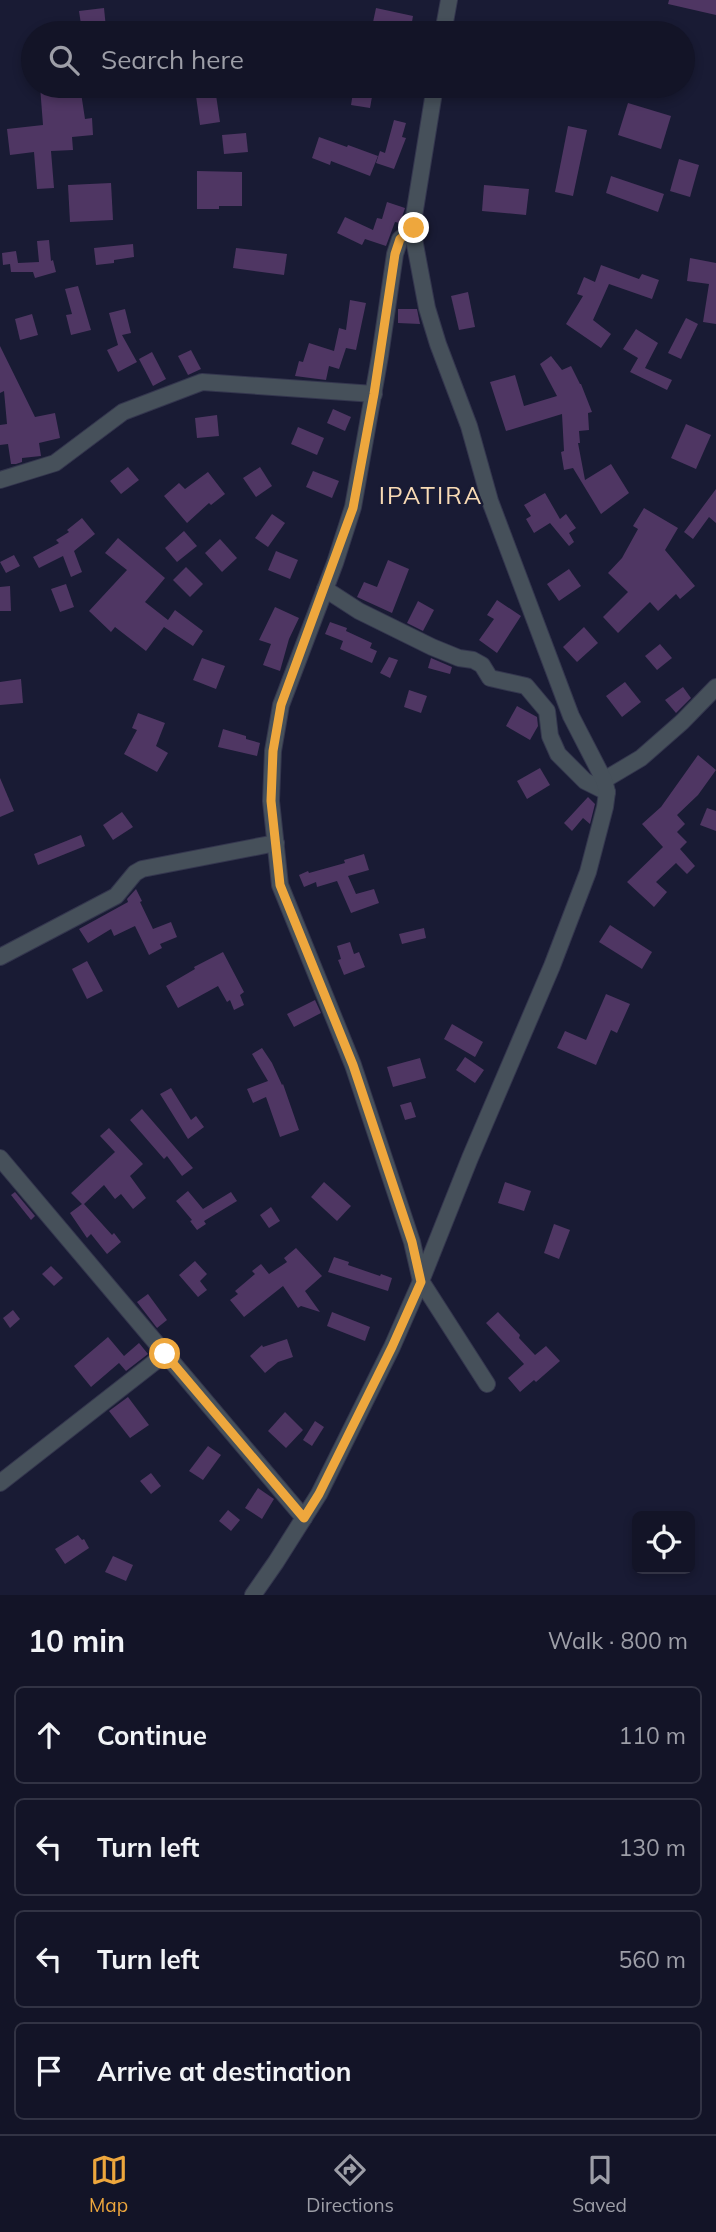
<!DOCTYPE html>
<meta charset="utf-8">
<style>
:root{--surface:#131427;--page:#202133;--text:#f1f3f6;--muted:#9d9ea7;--line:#323344;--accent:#eea73d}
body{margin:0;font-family:Mulish,sans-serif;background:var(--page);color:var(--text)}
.controls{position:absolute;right:21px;bottom:21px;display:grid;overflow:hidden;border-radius:10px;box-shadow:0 4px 10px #0003}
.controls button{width:63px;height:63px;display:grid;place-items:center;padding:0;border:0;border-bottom:2px solid var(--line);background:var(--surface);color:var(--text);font:35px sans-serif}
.stop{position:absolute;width:21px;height:21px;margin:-16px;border:5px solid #eea73d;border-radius:50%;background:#fff}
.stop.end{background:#eea73d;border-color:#fff;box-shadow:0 2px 7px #0008}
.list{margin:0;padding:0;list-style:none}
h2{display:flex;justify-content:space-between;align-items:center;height:91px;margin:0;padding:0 28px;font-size:30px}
h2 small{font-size:23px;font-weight:400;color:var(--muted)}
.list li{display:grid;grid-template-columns:46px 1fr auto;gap:21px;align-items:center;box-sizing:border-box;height:98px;margin:0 14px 14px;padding:0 14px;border:2px solid var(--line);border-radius:10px}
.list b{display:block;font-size:26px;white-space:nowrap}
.list em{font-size:23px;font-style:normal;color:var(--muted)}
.icon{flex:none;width:38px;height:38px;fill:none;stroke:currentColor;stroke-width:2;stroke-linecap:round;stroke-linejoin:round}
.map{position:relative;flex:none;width:716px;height:1595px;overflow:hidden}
.search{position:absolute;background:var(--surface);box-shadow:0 4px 10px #0003;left:21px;right:21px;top:21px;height:77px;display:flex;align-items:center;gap:18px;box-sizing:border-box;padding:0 24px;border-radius:38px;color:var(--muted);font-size:26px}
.sheet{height:539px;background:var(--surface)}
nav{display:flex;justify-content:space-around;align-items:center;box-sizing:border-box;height:98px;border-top:2px solid var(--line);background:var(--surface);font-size:19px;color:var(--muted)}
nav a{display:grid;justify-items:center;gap:4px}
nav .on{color:var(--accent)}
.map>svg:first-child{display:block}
.building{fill:#4f3663}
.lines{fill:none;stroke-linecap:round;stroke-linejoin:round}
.minor-casing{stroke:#34364e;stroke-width:18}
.minor{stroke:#46505a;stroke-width:16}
.route{stroke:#eea73d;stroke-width:9}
.labels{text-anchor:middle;stroke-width:5;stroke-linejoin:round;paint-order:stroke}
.quarter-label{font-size:24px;letter-spacing:2px;fill:#f9dbb5;stroke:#191b34}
</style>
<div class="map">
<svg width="716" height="1595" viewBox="0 0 716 1595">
<rect width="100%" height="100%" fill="#191b34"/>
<g class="building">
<polygon points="669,0 716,0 716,15 668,4"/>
<polygon points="104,8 106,28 82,31 79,11"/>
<polygon points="376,8 413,16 410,33 372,27"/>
<polygon points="40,86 80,86 85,119 92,118 93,135 72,137 73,150 51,151 54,188 37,189 34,152 10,155 7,129 43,125"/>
<polygon points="191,86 225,86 225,94 216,95 220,122 200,125 196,96 191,96"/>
<polygon points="238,86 275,86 275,93 239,97"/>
<polygon points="354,86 374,86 370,108 351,105"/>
<polygon points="628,103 671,116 661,149 618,135"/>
<polygon points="394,120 406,123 402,137 406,138 394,169 376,163 380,151 385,153"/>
<polygon points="568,126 587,130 573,196 555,192"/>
<polygon points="246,133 248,152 224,154 222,135"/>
<polygon points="319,137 347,147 348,145 378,156 370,176 331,161 330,165 312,158"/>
<polygon points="679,159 699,165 690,197 670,191"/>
<polygon points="197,171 242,172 242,206 219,206 219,209 197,209"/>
<polygon points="611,176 664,194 658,212 606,193"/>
<polygon points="111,183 113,220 70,222 68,185"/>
<polygon points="484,185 529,189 526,215 482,211"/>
<polygon points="387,202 405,208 400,223 395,222 386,246 365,239 362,245 337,233 345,217 373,230 377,218 382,219"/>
<polygon points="49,240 51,261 53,260 56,272 35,278 33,272 11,272 10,264 3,265 2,253 16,251 18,263 39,262 37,241"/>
<polygon points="133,244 134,257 114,260 114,263 96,265 94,248"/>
<polygon points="236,248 287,254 284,275 233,268"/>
<polygon points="690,258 716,263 716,324 703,322 709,284 687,281"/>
<polygon points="601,265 639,279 642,274 659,280 652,299 609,284 593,320 611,334 601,348 566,324 583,296 577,294 584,277 595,282"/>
<polygon points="78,286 91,330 71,335 66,315 72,314 65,289"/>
<polygon points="468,292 475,327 459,330 451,296"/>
<polygon points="350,300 366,303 356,350 346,348 339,369 329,366 326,380 295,376 299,361 303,362 309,343 334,351 339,328 346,330"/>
<polygon points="125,309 131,333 122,335 137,362 118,372 107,350 118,345 109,313"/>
<polygon points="398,309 417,309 420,324 398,323"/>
<polygon points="32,314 38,335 20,340 15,319"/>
<polygon points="686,318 698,324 681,359 668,353"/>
<polygon points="636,329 658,343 645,368 672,380 667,390 630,372 638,358 623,349"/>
<polygon points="0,346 35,417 55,413 60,438 39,443 41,456 22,458 22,462 16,464 11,464 8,444 0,445 0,425 7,424 4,391 0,393"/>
<polygon points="191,350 201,369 188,375 178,356"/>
<polygon points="152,352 166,379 153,386 139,359"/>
<polygon points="551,356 562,370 571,366 580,384 581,384 592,412 588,413 589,430 579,431 580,443 578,443 585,480 611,464 629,493 601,514 573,468 564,470 561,452 564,451 562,414 506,431 490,382 515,375 524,406 557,396 540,364"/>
<polygon points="333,409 351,417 345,431 327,423"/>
<polygon points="217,415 219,436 197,438 195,418"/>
<polygon points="686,424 711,435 696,469 671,458"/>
<polygon points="298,427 324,438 317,455 291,444"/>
<polygon points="128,467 139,480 121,494 110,481"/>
<polygon points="260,467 272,486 256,497 243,478"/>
<polygon points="313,471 339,481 332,498 306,487"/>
<polygon points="208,472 225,494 211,505 209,503 187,523 164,496 179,483 185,489"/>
<polygon points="716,489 716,523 709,517 693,539 684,532"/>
<polygon points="545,493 560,519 566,514 576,528 569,533 574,542 569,546 550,523 534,533 526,519 531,516 524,505"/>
<polygon points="644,508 678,528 665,550 695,586 680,599 676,594 658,611 650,602 618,633 603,617 628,592 608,573 622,558 638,529 633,526"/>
<polygon points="272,514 285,523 268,547 255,538"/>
<polygon points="82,518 95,534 74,551 82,572 71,577 63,556 39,568 33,557 59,543 56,540 69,532 67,530"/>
<polygon points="184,531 197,546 177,562 165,548"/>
<polygon points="118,538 165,578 145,602 168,620 175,610 203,631 193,646 164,627 146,651 115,627 111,632 89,611 127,570 105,553"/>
<polygon points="220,539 237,558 222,572 205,553"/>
<polygon points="276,551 298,560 290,579 268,570"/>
<polygon points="14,555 20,566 6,573 0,562"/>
<polygon points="388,560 409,569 392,613 357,597 364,582 377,587"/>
<polygon points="186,567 203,584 190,597 173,580"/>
<polygon points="569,569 581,586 559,601 547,584"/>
<polygon points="66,584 74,607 60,612 51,589"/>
<polygon points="10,586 11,611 0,611 0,587"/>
<polygon points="497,600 521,616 497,653 479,640 494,619 487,615"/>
<polygon points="418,601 434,610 423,631 407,623"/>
<polygon points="275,607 299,618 289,639 280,671 263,665 271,644 259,640"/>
<polygon points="330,622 347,628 346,631 372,643 370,648 377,651 372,663 340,649 343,641 325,634"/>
<polygon points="584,627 598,643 577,662 563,647"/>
<polygon points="660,644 672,658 657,670 645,656"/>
<polygon points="389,657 398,660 390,678 380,673"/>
<polygon points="202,658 225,666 216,689 193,680"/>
<polygon points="431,658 452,667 450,674 428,668"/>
<polygon points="21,679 23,703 0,705 0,682"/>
<polygon points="625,682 641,702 622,717 606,696"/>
<polygon points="683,687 691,698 676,713 665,700"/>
<polygon points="409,690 427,696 421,713 404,707"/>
<polygon points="517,706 537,717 538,726 530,740 506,726"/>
<polygon points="138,713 165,723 156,746 168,753 157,772 124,754 137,730 132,728"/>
<polygon points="223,729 246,736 246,739 260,743 257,756 218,747"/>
<polygon points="698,755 716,770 698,795 677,815 685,824 677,832 687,842 680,849 695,866 687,874 676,863 656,882 667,892 654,907 627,882 663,847 642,824 661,807"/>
<polygon points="540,768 550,785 527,799 517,781"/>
<polygon points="0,778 14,811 0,817"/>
<polygon points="588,797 595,804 590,824 583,818 572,831 564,823"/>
<polygon points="707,808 716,811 716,831 700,825"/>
<polygon points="122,812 133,827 113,840 103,825"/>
<polygon points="81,835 85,846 38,865 34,854"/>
<polygon points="364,854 369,870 348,876 356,894 374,889 379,903 351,913 337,881 317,887 316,882 304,887 299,875 308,871 309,873 345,863 344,860"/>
<polygon points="136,889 142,901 140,902 153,929 171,922 177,937 160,944 162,948 149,955 135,926 114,936 111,929 88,943 79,929 128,902 127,899"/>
<polygon points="610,925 652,952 642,969 599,942"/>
<polygon points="424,928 426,938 402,944 399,934"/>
<polygon points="350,942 354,954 359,952 365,967 344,975 338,960 341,959 337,946"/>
<polygon points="223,952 244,992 240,995 244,1005 234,1010 230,1000 227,1002 218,986 178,1008 166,986 195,969 194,967"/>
<polygon points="87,961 103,991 87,999 72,969"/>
<polygon points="606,994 630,1004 617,1033 611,1030 596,1065 557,1048 565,1031 586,1040"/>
<polygon points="315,1000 321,1013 294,1027 287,1014"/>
<polygon points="452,1024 483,1042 475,1057 444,1039"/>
<polygon points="262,1048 272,1063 282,1085 283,1084 299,1130 280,1137 266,1097 253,1103 247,1089 268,1081 252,1054"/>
<polygon points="465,1057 484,1070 475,1083 456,1070"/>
<polygon points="420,1058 426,1078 393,1087 387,1067"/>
<polygon points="171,1088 191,1120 196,1116 204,1127 188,1139 160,1094"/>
<polygon points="411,1102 416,1117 405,1120 400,1105"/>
<polygon points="142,1109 193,1168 182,1176 167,1156 164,1159 130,1120"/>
<polygon points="109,1128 143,1164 130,1176 146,1198 133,1209 121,1194 115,1199 104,1185 84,1204 112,1235 114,1233 121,1242 107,1254 91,1234 87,1238 70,1213 82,1204 71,1193 115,1152 100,1136"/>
<polygon points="324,1182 351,1206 337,1221 311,1197"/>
<polygon points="505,1182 531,1191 524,1211 498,1203"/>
<polygon points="188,1191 203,1209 231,1192 237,1201 204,1221 206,1224 197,1230 190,1221 192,1220 176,1201"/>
<polygon points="15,1192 35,1216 31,1220 11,1195"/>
<polygon points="271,1207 280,1221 269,1228 260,1215"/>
<polygon points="554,1224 570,1230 559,1259 544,1253"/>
<polygon points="296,1248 322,1276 305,1291 320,1312 301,1306 298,1308 283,1286 244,1317 230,1300 238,1294 235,1291 255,1274 252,1271 261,1264 269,1274 287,1262 284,1258"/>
<polygon points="334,1257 349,1262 348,1265 380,1276 381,1274 392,1278 388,1291 328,1272"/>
<polygon points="195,1261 207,1274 200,1281 207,1290 198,1297 179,1275"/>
<polygon points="51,1266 63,1278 54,1286 42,1274"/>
<polygon points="148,1294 167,1320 157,1328 137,1302"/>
<polygon points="13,1310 20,1319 10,1328 3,1318"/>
<polygon points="332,1312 370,1327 365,1341 327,1326"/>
<polygon points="498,1312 520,1335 519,1338 535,1355 546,1346 560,1361 536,1382 534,1380 520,1392 508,1378 524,1364 486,1323"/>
<polygon points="108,1337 124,1356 139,1343 148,1354 126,1371 119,1363 91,1387 74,1366"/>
<polygon points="287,1339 293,1357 278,1362 265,1373 250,1356 262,1345 263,1347"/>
<polygon points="128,1397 149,1425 130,1438 109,1411"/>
<polygon points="285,1412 303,1430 286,1448 268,1431"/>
<polygon points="315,1421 324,1427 312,1446 303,1440"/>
<polygon points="208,1446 221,1455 203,1480 189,1471"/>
<polygon points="151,1473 161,1486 151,1494 140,1481"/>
<polygon points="258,1488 274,1499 262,1519 245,1508"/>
<polygon points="228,1510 240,1520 231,1531 219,1521"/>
<polygon points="78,1535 82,1540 84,1539 89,1548 65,1564 55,1549"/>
<polygon points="113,1556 133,1565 126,1581 105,1572"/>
</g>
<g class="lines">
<g class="minor-casing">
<g id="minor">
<polyline points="443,33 449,0"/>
<polyline points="414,228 400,239 395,254 380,356 353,507 335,563 281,705 273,751 271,801 280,885 353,1065 412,1242 421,1281 487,1384"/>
<polyline points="0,480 55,463 123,412 202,382 374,394"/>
<polyline points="325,589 359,611 432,647 459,658 473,660 482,665 490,678 526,686 547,711 550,736 558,754 585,781 607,792"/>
<polyline points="604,780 641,758 682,722 716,687"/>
<polyline points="0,957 116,896 135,873 142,869 276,843"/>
<polyline points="0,1158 304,1518"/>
<polyline points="0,1483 165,1354"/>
<polyline points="253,1595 276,1562 319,1494 392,1347 421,1281 470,1158 552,966 588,872 605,807 607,792 604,780 571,716 490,501 469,426 438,344 427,308 414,239 413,222 435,86"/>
</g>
</g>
<use href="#minor" class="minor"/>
</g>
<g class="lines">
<polyline class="route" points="165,1354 304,1518 319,1494 392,1347 421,1282 412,1242 353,1065 280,885 271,801 273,751 281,705 353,508 374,394 395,254 400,239 414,228"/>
</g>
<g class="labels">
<g class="quarter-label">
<text x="431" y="504">IPATIRA</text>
</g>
</g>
</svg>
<div class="controls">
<button><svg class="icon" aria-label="locate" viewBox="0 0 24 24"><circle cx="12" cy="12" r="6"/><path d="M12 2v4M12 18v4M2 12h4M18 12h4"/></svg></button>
</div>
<div class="stop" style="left:165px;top:1354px"></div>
<div class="stop end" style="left:414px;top:228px"></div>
<div class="search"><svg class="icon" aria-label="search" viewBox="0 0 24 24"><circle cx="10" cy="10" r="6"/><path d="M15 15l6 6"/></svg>Search here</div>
</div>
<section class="sheet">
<h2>10 min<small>Walk · 800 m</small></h2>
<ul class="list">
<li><svg class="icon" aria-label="ahead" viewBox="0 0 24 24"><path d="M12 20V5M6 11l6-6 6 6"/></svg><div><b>Continue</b></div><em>110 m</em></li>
<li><svg class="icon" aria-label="left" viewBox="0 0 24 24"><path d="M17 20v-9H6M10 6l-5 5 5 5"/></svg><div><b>Turn left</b></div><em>130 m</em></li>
<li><svg class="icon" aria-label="left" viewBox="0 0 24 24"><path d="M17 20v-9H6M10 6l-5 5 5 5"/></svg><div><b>Turn left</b></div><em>560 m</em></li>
<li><svg class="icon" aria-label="arrive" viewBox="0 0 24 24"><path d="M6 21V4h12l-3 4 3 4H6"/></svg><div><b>Arrive at destination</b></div></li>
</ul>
</section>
<nav>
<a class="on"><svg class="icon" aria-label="map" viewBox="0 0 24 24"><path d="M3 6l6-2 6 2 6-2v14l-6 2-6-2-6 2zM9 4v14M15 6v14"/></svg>Map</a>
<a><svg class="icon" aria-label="directions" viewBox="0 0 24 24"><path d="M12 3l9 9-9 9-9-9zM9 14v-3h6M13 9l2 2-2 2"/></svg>Directions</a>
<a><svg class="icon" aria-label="saved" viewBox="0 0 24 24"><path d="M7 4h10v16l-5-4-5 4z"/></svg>Saved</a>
</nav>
